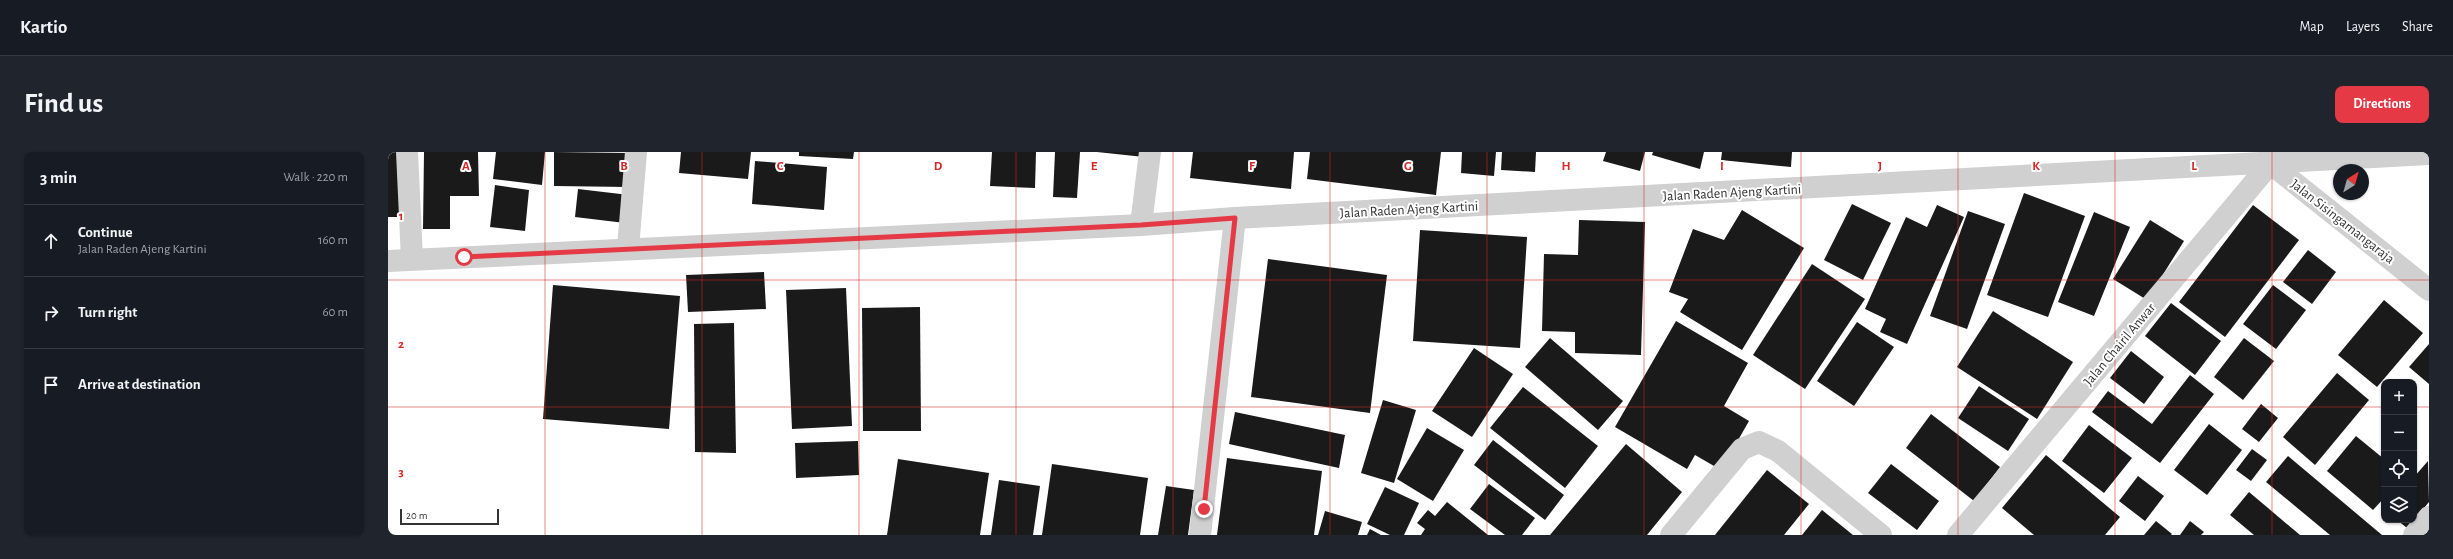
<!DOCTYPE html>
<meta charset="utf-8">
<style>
:root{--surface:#171b24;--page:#20242c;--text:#f1f3f6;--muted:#9ea1a6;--line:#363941;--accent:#e63946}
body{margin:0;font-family:"Alegreya Sans",sans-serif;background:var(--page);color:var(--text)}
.controls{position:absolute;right:12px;bottom:12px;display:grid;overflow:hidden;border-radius:8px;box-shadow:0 1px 3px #0004}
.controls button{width:36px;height:36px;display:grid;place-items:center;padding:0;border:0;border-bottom:1px solid var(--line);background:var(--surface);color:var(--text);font:20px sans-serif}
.compass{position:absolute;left:1945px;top:12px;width:36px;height:36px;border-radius:50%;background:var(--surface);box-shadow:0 1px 3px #0004;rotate:37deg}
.scale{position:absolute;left:12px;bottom:10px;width:99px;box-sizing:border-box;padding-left:4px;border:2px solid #333;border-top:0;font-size:11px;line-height:14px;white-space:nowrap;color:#333;-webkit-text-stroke:3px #fff;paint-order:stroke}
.stop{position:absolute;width:12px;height:12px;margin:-9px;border:3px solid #e63946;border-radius:50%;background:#fff}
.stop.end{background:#e63946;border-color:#fff;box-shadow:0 1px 4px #0008}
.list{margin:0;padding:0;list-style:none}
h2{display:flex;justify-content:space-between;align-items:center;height:52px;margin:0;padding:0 16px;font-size:17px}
h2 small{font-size:13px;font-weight:400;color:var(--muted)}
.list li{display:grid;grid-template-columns:26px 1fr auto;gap:12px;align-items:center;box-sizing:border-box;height:72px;padding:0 16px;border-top:1px solid var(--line)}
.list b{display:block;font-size:15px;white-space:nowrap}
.list p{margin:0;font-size:13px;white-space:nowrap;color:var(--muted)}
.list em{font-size:13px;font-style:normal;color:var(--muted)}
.icon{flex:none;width:22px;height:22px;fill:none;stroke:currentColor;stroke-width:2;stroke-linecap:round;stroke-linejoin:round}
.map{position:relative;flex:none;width:2041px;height:383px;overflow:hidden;border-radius:8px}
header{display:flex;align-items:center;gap:24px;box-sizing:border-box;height:56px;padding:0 20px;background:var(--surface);border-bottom:1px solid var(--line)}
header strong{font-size:19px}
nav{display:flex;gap:22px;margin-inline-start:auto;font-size:14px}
.intro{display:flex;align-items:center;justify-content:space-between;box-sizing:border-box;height:96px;padding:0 24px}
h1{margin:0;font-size:28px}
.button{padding:10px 18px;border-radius:8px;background:var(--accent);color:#fff;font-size:14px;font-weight:700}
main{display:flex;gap:24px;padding:0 24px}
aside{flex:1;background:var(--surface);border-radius:8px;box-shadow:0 1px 3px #0004}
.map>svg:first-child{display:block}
.building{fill:#1a1a1a}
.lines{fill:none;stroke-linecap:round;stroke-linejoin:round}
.minor{stroke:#d0d0d0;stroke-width:22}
.tertiary{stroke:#d0d0d0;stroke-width:22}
.route{stroke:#e63946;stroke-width:5}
.grid{fill:none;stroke:#d62828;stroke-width:1;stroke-opacity:0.55}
.labels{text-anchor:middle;stroke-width:4;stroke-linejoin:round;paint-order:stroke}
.street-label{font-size:14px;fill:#333;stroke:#fff}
.grid-label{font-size:13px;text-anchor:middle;font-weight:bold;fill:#d62828;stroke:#fff;stroke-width:4;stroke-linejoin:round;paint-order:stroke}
</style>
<header>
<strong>Kartio</strong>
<nav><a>Map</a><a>Layers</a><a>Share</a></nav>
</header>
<div class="intro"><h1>Find us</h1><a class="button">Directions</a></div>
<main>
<aside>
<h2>3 min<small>Walk · 220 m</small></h2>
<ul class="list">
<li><svg class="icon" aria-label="ahead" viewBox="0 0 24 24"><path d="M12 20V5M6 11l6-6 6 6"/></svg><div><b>Continue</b><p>Jalan Raden Ajeng Kartini</p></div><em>160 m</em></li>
<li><svg class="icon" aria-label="right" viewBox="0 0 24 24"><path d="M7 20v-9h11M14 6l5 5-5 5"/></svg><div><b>Turn right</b></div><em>60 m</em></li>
<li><svg class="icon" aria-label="arrive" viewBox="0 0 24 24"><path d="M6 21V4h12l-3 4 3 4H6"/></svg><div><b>Arrive at destination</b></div></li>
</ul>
</aside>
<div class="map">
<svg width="2041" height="383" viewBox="0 0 2041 383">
<rect width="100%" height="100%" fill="#fff"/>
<g class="building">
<polygon points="0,0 14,0 17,65 0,65"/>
<polygon points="36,0 90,0 91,44 62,44 62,77 35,77"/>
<polygon points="108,0 157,0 154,33 105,27"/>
<polygon points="166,0 241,1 240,35 166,34"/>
<polygon points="293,0 363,0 360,27 291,21"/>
<polygon points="411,0 466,0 465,7 411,4"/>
<polygon points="604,0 648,0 647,36 602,34"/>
<polygon points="667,0 692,0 689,46 665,45"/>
<polygon points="709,0 757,0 756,5"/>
<polygon points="805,0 906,0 903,37 802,26"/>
<polygon points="922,0 1053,0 1048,43 919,27"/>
<polygon points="1074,0 1108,0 1106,24 1073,21"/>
<polygon points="1114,0 1148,0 1147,20 1113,18"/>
<polygon points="1218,0 1257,0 1252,19 1215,9"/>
<polygon points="1265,0 1316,0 1312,17 1264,3"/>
<polygon points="1334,0 1404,0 1403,15 1333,8"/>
<polygon points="367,9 439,15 436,58 364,52"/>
<polygon points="107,33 141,38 137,79 102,75"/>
<polygon points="190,37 241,43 237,71 187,65"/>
<polygon points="1636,41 1697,64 1660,165 1599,143"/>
<polygon points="1464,52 1503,71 1475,128 1436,108"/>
<polygon points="1549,53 1576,65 1519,192 1492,180 1498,167 1477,157 1518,65 1539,75"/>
<polygon points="1865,53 1911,88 1837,185 1791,150"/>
<polygon points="1354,58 1416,96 1354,198 1292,160 1300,147 1281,140 1305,77 1336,88"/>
<polygon points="1580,59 1617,72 1579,177 1542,164"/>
<polygon points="1706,60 1742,75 1706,164 1670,150"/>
<polygon points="1191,68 1257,70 1253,203 1187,201 1187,180 1154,179 1156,102 1190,103"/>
<polygon points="1762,68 1796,89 1759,148 1725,127"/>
<polygon points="1032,78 1139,85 1132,196 1025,189"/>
<polygon points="1920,98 1948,120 1924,152 1895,130"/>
<polygon points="880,107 999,123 982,261 863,245"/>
<polygon points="1424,112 1477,147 1417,237 1365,203"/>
<polygon points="376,120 378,157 300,160 298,123"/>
<polygon points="165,133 292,144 281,277 155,267"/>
<polygon points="1885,133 1918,158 1888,197 1855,172"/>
<polygon points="458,136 464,274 404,277 398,138"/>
<polygon points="1996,148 2035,181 1989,235 1950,203"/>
<polygon points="1783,151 1833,189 1807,223 1757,184"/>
<polygon points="532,155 533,279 475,279 474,156"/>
<polygon points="1605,159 1685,210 1649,267 1569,215"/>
<polygon points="1288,169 1360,211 1336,254 1361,269 1333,318 1307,303 1299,317 1227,275"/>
<polygon points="1469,170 1506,195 1466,254 1429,229"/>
<polygon points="346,171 348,301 307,300 306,172"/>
<polygon points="1162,186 1235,249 1210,278 1137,215"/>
<polygon points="1856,186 1886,209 1855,248 1826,225"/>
<polygon points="2041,192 2041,232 2021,215"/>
<polygon points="1086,196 1125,222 1084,285 1044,259"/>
<polygon points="1743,199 1776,225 1756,252 1722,226"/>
<polygon points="1949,221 1981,248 1927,313 1895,285"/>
<polygon points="1802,223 1826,242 1772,311 1704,260 1720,239 1764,272"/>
<polygon points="1591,234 1641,267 1620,299 1570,266"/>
<polygon points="1135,235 1210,294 1177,336 1102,276"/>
<polygon points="995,248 1028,258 1006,331 973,321"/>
<polygon points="1873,252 1890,266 1871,290 1854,277"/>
<polygon points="847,260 957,283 951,316 841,292"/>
<polygon points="1543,262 1612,315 1586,349 1518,296"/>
<polygon points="1821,272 1854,298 1819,343 1786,318"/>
<polygon points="1701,273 1744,306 1716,341 1674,309"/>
<polygon points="1039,276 1076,298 1045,349 1009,327"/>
<polygon points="1968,284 1996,307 1996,346 1985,358 1939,319"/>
<polygon points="1105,288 1176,343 1157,368 1086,313"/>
<polygon points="470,289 471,323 408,326 407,291"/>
<polygon points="1238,292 1294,340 1259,383 1162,383"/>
<polygon points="1864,297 1879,308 1863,329 1848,318"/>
<polygon points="1658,303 1732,365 1717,383 1646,383 1614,356"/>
<polygon points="1900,304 1994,383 1942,383 1878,330"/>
<polygon points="839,306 934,319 926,383 829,383"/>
<polygon points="510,307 601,321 592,383 499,383"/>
<polygon points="2040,309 2041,350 2026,368 2026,325"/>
<polygon points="664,312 760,326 752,383 654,383"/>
<polygon points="1503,312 1551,349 1529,378 1480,341"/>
<polygon points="1379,318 1421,352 1396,383 1327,383"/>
<polygon points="1750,324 1776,344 1757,369 1731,349"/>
<polygon points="611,328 652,334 645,383 603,383"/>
<polygon points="1101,332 1147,366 1134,383 1117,383 1082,357"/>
<polygon points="778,334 806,338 800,383 770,383"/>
<polygon points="997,335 1031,351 1016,383 1002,383 979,372"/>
<polygon points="1861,340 1912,383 1866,383 1842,363"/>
<polygon points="1059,350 1100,383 1033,383 1037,377 1029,371 1040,358 1047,364"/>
<polygon points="1434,358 1465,383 1414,383"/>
<polygon points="937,359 974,370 970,383 930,383"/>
<polygon points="2009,368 2026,368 2019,376"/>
<polygon points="1768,369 1784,382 1783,383 1756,383"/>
<polygon points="1802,369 1816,380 1813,383 1792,383"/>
<polygon points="982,377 993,383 979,383"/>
</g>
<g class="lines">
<g class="minor">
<polyline points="19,0 24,107"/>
<polyline points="753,73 762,0"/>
<polyline points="240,96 248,0"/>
<polyline points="812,383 847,66"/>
<polyline points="1283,383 1354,297 1371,290 1390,299 1493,383"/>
<polyline points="1570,383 1892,0"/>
<polyline points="2026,383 2041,365"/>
</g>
<g class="tertiary">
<polyline points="1878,8 2041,138"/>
<polyline points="0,109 753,73 847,66 2041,2"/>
</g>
</g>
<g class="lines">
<polyline class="route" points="76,105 753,73 847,66 816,357"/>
</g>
<path class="grid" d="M157,0v383M314,0v383M471,0v383M628,0v383M785,0v383M942,0v383M1099,0v383M1256,0v383M1413,0v383M1570,0v383M1727,0v383M1884,0v383M0,128h2041M0,255h1996M2026,255h15"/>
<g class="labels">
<g class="street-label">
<text transform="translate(1344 40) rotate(-3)" y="5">Jalan Raden Ajeng Kartini</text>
<text transform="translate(1021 57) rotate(-3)" y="5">Jalan Raden Ajeng Kartini</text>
<text transform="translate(1955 69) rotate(38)" y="5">Jalan Sisingamangaraja</text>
<text transform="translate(1731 192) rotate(-50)" y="5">Jalan Chairil Anwar</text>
</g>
</g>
<g class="grid-label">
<text x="78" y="18">A</text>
<text x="236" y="18">B</text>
<text x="392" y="18">C</text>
<text x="550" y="18">D</text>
<text x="706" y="18">E</text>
<text x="864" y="18">F</text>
<text x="1020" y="18">G</text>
<text x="1178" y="18">H</text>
<text x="1334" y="18">I</text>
<text x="1492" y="18">J</text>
<text x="1648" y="18">K</text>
<text x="1806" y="18">L</text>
<text x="13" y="68">1</text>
<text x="13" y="196">2</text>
<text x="13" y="324">3</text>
</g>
</svg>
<div class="controls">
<button>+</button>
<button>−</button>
<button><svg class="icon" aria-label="locate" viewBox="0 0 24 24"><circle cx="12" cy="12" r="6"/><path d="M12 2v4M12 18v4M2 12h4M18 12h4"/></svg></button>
<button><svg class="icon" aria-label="layers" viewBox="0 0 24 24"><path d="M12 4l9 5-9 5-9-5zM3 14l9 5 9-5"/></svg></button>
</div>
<svg class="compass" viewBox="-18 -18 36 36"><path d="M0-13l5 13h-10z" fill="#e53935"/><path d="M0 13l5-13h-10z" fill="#9ea1a6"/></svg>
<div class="scale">20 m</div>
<div class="stop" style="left:76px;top:105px"></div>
<div class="stop end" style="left:816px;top:357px"></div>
</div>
</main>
